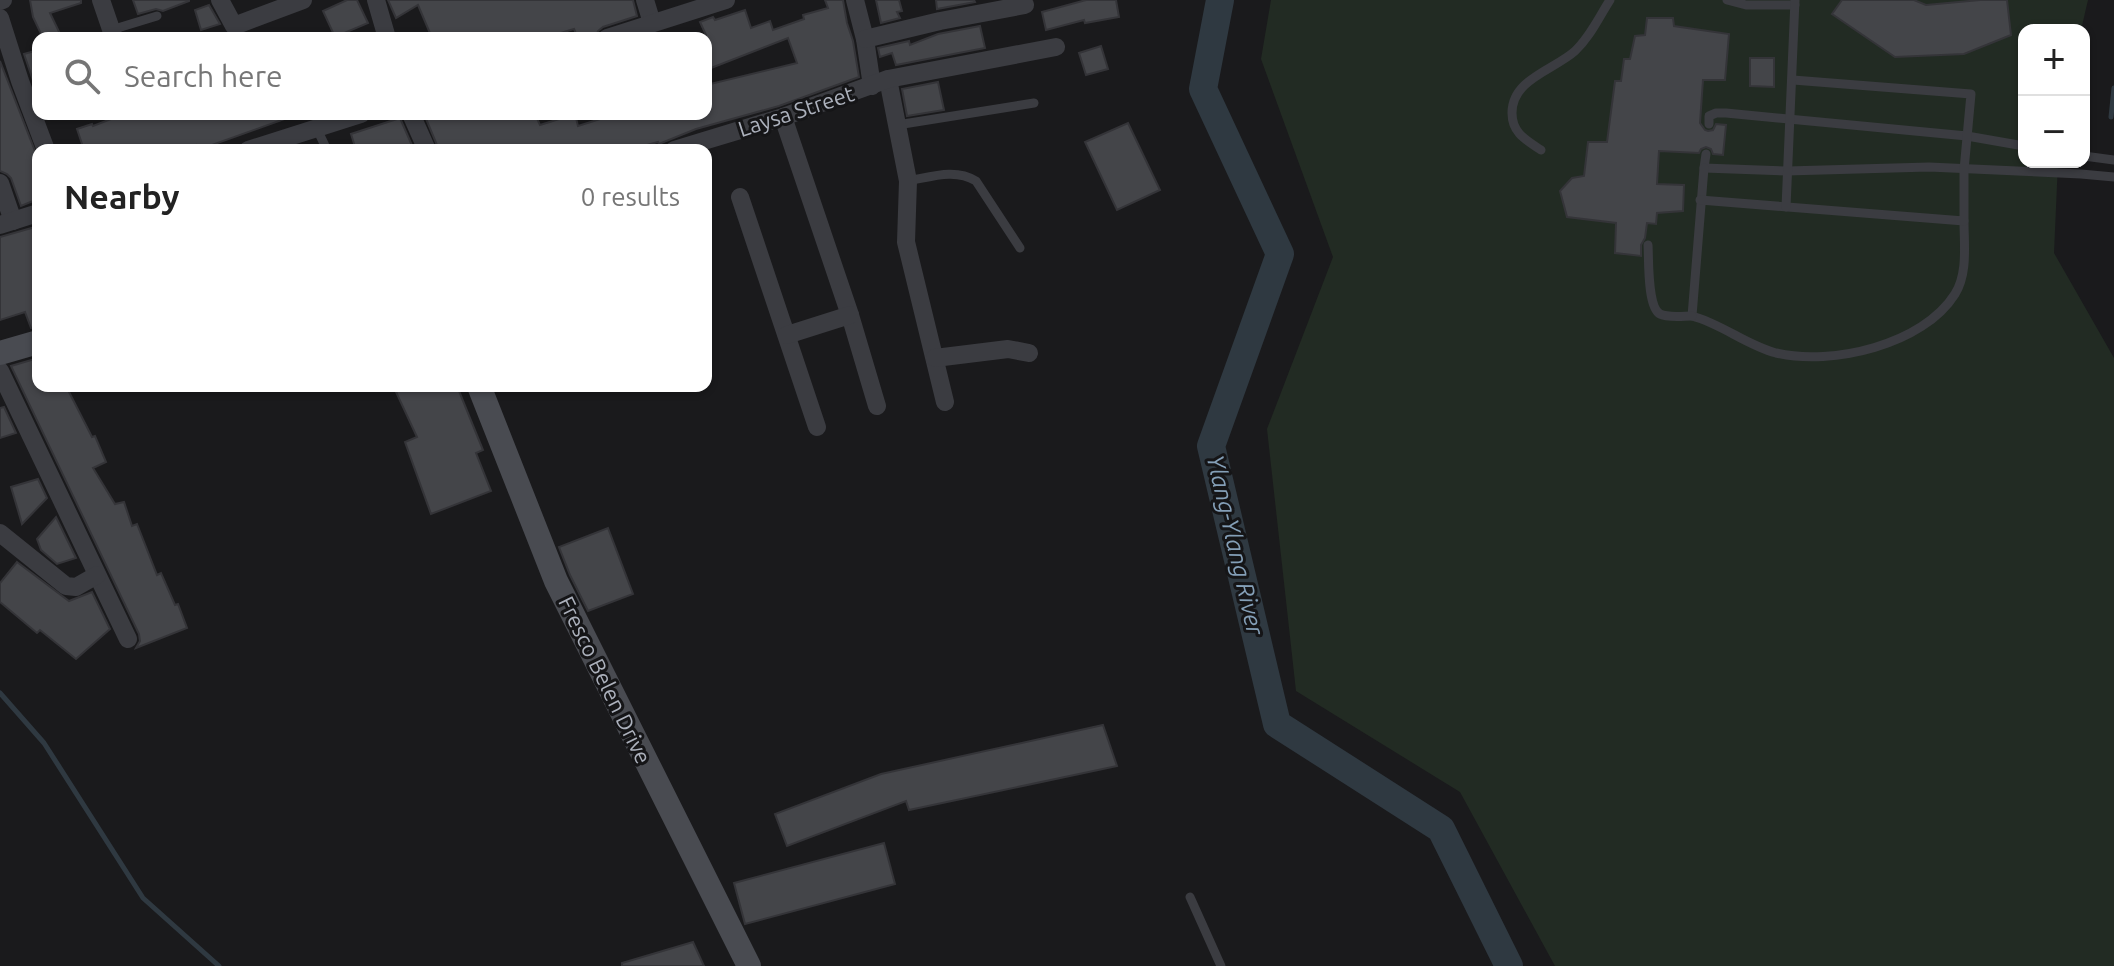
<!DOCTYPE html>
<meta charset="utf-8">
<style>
:root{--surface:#fff;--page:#f6f6f6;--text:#222;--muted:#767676;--line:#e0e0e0}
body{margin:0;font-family:Ubuntu,sans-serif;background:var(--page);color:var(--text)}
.controls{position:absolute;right:24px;top:24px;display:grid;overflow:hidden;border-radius:16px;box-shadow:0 2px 6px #0004}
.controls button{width:72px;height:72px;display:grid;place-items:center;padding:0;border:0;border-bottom:2px solid var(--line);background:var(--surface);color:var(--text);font:40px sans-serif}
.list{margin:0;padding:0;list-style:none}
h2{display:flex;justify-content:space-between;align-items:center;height:104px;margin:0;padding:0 32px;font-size:34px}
h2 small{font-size:26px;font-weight:400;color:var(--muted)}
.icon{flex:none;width:44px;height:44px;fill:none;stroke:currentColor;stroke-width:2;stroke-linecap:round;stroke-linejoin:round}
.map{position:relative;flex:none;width:2114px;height:966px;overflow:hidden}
.search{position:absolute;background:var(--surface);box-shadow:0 2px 6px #0004;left:32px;top:32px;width:680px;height:88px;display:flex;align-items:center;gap:20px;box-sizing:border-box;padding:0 28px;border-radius:16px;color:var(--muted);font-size:30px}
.panel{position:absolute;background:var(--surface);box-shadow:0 2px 6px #0004;left:32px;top:144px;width:680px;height:248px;border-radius:16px}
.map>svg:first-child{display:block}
.green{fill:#222b23}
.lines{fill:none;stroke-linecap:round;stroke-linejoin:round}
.stream{stroke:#2f3941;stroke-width:5}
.river{stroke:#2f3941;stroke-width:28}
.building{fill:#444549;stroke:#343438;stroke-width:2}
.lane{stroke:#3b3c41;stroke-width:9}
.street{stroke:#3b3c41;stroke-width:18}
.secondary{stroke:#494b51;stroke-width:24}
.labels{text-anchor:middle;stroke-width:6;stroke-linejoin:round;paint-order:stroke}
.street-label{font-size:22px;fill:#acb1bc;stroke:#151517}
.water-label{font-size:24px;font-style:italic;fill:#849fb7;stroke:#151517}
</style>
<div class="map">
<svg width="2114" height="966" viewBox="0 0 2114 966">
<rect width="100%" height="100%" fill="#1a1a1c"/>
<polygon class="green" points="1271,0 2088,0 2081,30 2024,30 2024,162 2058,162 2054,253 2114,358 2114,966 1555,966 1460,792 1296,691 1267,429 1333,257 1261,59"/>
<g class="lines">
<g class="stream">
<polyline points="2111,117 2114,88"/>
<polyline points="0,693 44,743 143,898 219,966"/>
</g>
<polyline class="river" points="1220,0 1203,89 1280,254 1211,446 1277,724 1441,829 1509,966"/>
</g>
<g class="building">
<polygon points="30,0 81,0 81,3 50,13 62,38 43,38 33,17"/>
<polygon points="133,0 189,0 189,1 163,11 156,9 138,14"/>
<polygon points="347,0 357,0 368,23 335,37 323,11"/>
<polygon points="388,0 633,0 637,16 603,27 598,31 595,38 578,38 574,29 544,38 432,38 418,5 396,18"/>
<polygon points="825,0 843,0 847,23 853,41 859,77 779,106 696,129 659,144 658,142 629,150 439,150 424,114 535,114 540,125 575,114 578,126 616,114 706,114 706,85 797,63 788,38 706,70 706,35 700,22 713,17 715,20 745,10 751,28 770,21 773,30 804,19 803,15 828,8"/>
<polygon points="876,0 899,0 902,11 897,12 900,18 881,23"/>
<polygon points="936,0 974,0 975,2 937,9"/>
<polygon points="1086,0 1116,0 1119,17 1085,23 1084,20 1046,30 1042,12"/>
<polygon points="1842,0 1914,0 1926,5 1980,0 2007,0 2011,35 1964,54 1895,57 1832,14"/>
<polygon points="209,5 220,24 201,30 195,10"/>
<polygon points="1647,18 1673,18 1674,26 1729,34 1725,80 1703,80 1700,123 1705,130 1708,131 1713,130 1716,124 1726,125 1723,155 1713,154 1711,149 1706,147 1701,149 1699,153 1659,151 1657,184 1684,185 1683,211 1657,213 1656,224 1647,223 1645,238 1641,245 1641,256 1615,253 1616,223 1567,217 1560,191 1572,178 1584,176 1588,142 1607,142 1615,81 1621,81 1624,59 1630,59 1635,36 1645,35"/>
<polygon points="980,26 985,48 896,65 892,53 880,57 878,48 909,41 910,45 938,34"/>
<polygon points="1101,46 1108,69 1086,75 1079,53"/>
<polygon points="38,50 38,95 24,54"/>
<polygon points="1750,58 1774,58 1774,87 1750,86"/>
<polygon points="0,61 38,159 38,199 21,206 11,178 7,174 0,171"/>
<polygon points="938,82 944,110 907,116 902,89"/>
<polygon points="124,114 292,114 293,116 198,150 196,145 183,150 84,150 77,129 92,124 93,126"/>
<polygon points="400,118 414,150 356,150 351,134"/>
<polygon points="1128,123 1160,190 1117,210 1085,142"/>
<polygon points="35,227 38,233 38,327 31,328 25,312 0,320 0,237"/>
<polygon points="38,358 38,386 66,386 92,437 95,436 106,462 93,468 115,504 124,502 132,526 137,524 157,575 161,573 175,605 178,604 187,628 136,648 140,641 139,634 11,366"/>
<polygon points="407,386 457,386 483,450 476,453 491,491 431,514 405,442 417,437 396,392"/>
<polygon points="4,407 16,433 0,438 0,408"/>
<polygon points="38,479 47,498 22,524 11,487"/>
<polygon points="56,517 76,558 57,564 41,550 37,539"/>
<polygon points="608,528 633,594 588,611 570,575 559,547"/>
<polygon points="17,562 69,601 92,592 110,629 76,659 40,630 37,633 0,602 0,583"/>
<polygon points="1103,725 1117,766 909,810 906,801 787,846 775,814 881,774"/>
<polygon points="884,843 895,884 745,924 734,883"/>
<polygon points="693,942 704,966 622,966 622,963"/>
</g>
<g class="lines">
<g class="lane">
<polyline points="1727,0 1746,5 1795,5"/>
<polyline points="111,30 157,16"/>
<polyline points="1709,124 1709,116 1716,113 1726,113 1967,136 2024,146"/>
<polyline points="897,125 1034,103"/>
<polyline points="317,129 327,150"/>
<path d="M1541,150c-15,-10 -29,-17 -29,-37 0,-34 42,-43 63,-62 15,-14 24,-34 35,-51"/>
<polyline points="1706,154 1704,168 1787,171 1929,167 2081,174 2114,177"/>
<polyline points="2084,156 2114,160"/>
<path d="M1704,168l-12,148c30,8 54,29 84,37 56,13 147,-8 179,-59 13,-21 9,-49 9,-73"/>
<path d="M908,181c23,-4 47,-13 68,0l44,67"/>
<polyline points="1700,200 1964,221 1964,170 1971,94 1793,80"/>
<polyline points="1786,207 1795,0"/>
<path d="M1648,245c1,14 -1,62 12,69 7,4 23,2 32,2"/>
<polyline points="1190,897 1221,966"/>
</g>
<g class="street">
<polyline points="101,0 114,38"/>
<polyline points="220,0 234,26 303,0"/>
<polyline points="376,0 387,38"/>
<polyline points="645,0 652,23"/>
<polyline points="855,0 865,39 872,86"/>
<polyline points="0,1 3,0"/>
<polyline points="0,18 20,81 46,150"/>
<polyline points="607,38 726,0"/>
<polyline points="865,39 940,21 1025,5"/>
<polyline points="888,79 908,181 906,242 945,402"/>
<polyline points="411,114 427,150"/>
<polyline points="783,117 850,315 877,406"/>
<polyline points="248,150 361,114"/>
<polyline points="674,150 783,117 888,79 1056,47"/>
<polyline points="0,183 13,221"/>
<polyline points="740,197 817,427"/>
<polyline points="0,225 38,213"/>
<polyline points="787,335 850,315"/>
<polyline points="935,358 1008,349 1029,353"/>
<polyline points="0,371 128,639"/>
<polyline points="0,533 66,586 76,587 97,575"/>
</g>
<g class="secondary">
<polyline points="0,353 38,342"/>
<polyline points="479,386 556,581 749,966"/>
</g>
</g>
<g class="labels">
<g class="street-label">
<text transform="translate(796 111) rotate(-18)" y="8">Laysa Street</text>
<text transform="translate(605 680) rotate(64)" y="8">Fresco Belen Drive</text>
</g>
<g class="water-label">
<text transform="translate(1235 545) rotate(77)" y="8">Ylang-Ylang River</text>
</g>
</g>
</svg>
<div class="controls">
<button>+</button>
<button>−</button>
</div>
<div class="search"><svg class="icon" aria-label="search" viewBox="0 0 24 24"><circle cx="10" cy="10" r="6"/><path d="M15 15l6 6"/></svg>Search here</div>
<section class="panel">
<h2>Nearby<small>0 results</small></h2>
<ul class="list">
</ul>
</section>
</div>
